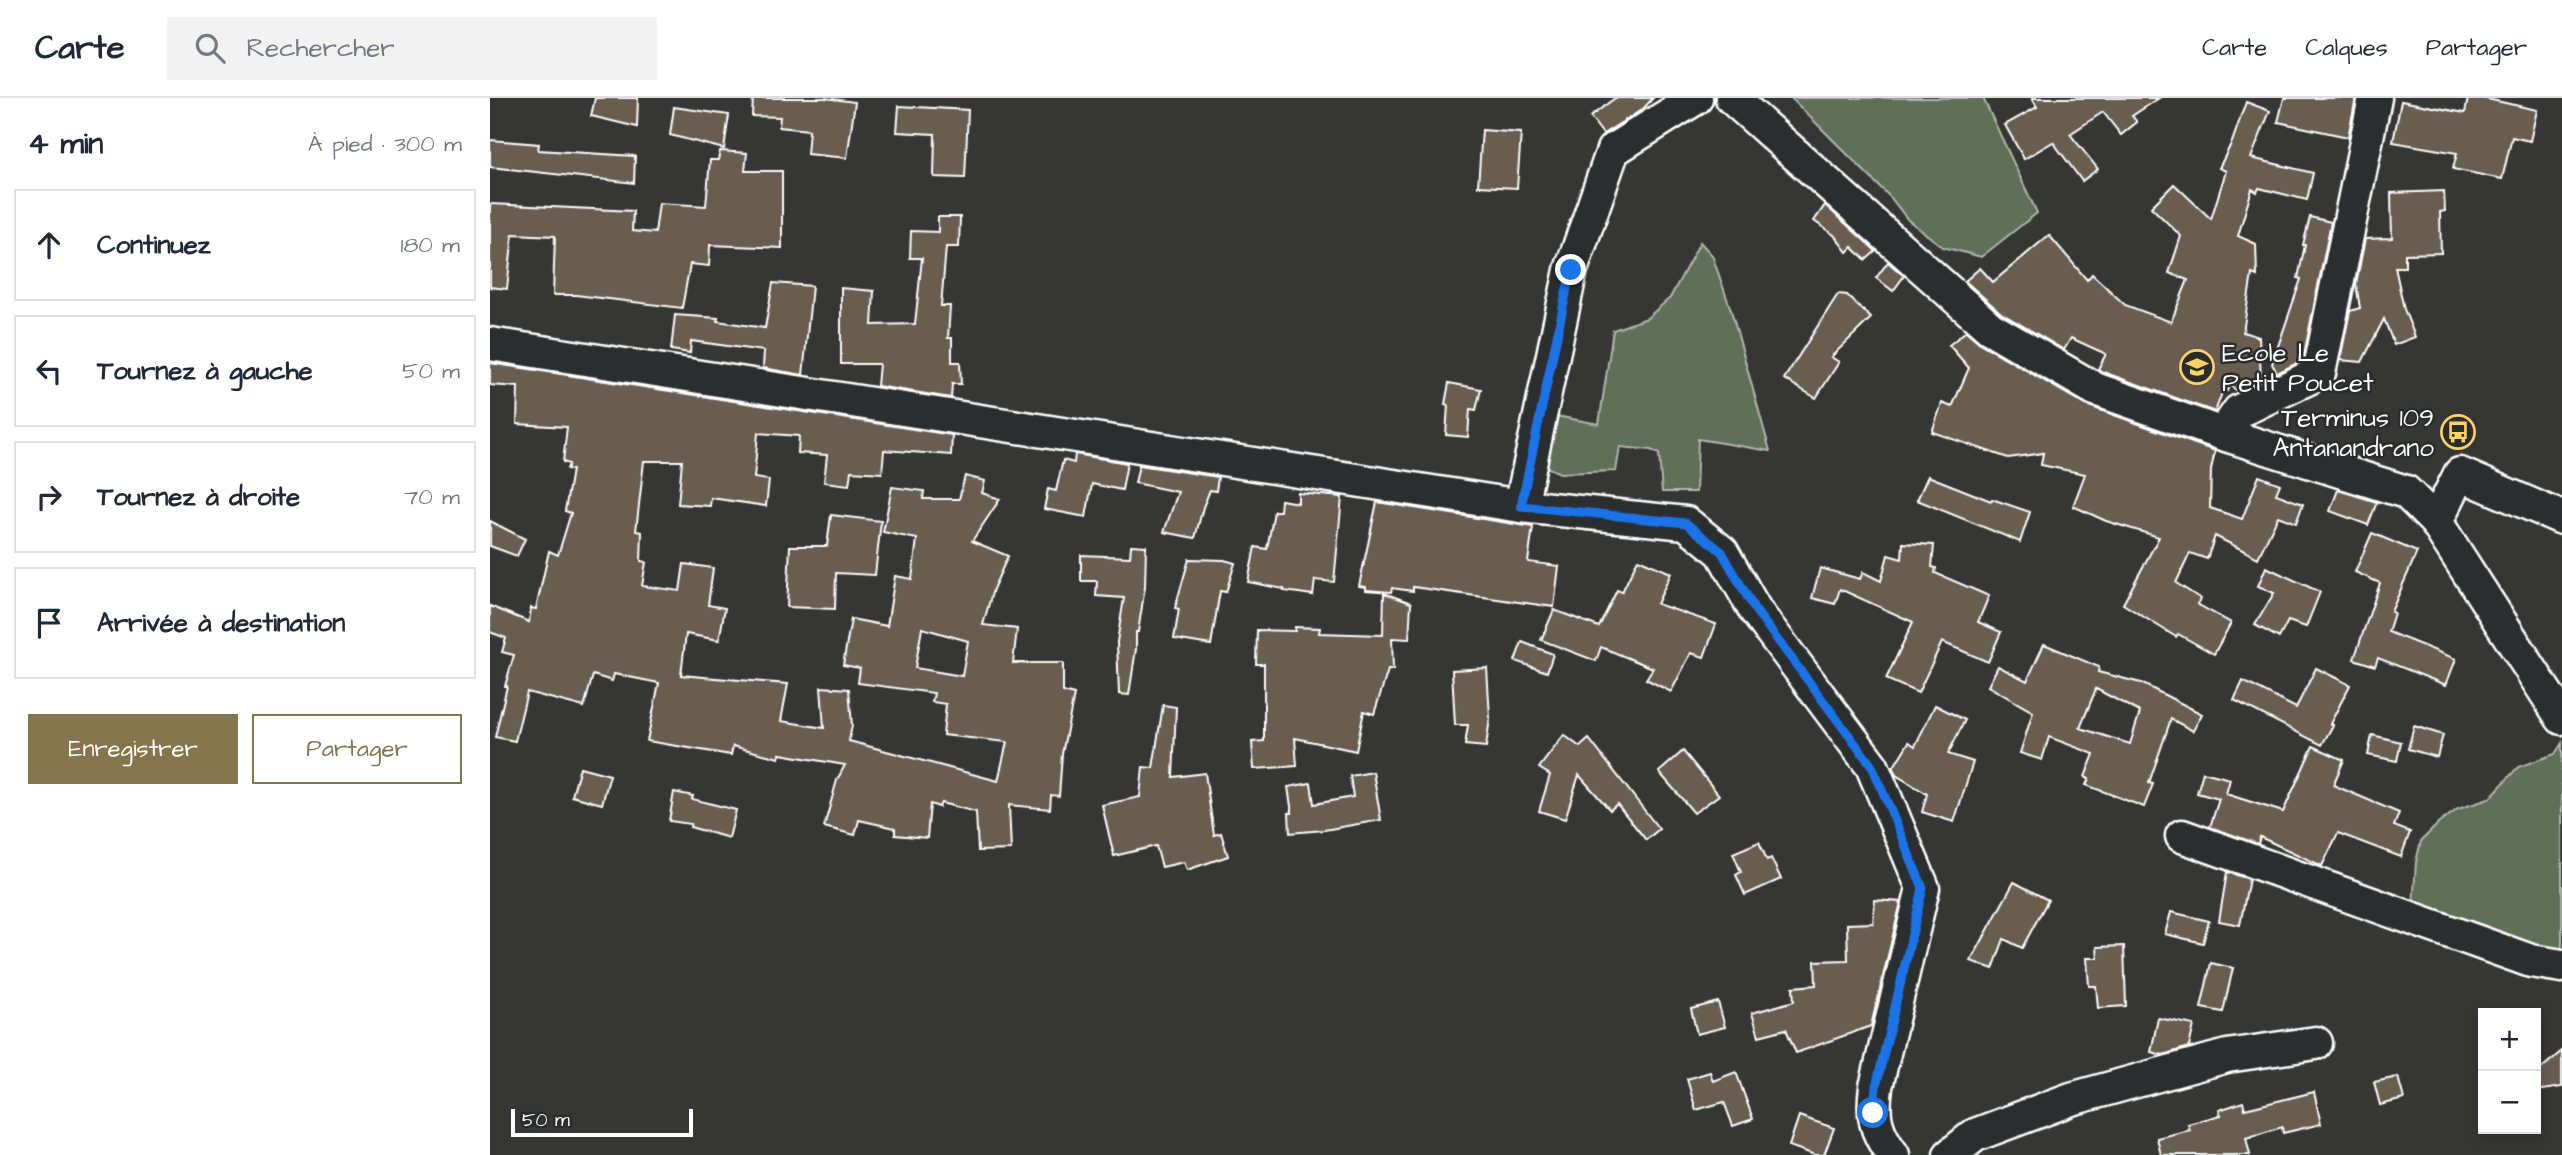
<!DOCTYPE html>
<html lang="fr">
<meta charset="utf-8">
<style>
:root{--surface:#fff;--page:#f2f2f3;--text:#1f2937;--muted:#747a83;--line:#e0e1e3;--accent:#84754c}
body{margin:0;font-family:"Architects Daughter",sans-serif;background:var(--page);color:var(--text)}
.controls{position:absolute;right:21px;bottom:21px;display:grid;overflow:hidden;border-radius:0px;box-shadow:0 4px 10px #0003}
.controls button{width:63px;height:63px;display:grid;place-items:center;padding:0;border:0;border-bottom:2px solid var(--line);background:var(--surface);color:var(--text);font:35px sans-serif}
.scale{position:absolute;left:21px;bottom:18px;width:182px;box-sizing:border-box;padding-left:7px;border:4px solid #fff;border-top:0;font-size:19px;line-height:24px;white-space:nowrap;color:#fff;-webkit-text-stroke:5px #2a2d2e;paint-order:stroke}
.stop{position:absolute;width:21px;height:21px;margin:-16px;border:5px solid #1a73e8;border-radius:50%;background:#fff}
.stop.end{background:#1a73e8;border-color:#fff;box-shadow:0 2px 7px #0008}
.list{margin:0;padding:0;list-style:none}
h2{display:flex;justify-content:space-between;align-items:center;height:91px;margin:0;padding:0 28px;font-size:30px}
h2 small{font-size:23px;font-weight:400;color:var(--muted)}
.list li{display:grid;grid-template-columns:46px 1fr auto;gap:21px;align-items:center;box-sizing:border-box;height:112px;margin:0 14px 14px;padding:0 14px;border:2px solid var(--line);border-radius:0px}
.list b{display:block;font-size:26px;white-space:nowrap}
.list em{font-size:23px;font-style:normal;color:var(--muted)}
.actions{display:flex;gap:14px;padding:21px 28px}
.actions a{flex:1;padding:16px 0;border:2px solid var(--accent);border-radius:0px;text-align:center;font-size:24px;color:var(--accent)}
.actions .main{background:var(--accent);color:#fff}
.icon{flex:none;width:38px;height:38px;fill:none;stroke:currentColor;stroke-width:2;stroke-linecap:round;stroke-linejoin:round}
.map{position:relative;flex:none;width:2072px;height:1057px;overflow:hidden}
header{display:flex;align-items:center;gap:42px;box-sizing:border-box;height:98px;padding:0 35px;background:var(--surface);border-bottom:2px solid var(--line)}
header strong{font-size:33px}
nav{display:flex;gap:38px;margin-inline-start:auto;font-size:24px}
.search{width:490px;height:63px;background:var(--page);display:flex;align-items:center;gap:18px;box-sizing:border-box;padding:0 24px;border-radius:0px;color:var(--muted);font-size:26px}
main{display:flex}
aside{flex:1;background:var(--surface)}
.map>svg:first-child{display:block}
.green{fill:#606f58;stroke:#b0b7ac;stroke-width:2}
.building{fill:#685d4f;stroke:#fff;stroke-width:2;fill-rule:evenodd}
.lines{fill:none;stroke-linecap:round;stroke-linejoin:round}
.minor-casing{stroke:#fff;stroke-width:37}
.minor{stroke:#2a2d2e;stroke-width:32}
.route{stroke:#1a73e8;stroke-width:9}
.labels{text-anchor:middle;stroke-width:5;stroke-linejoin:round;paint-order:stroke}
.poi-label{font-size:26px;fill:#fff;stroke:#2a2d2e;text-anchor:start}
</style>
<header>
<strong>Carte</strong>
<div class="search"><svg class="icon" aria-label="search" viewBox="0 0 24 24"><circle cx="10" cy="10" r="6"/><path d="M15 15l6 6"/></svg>Rechercher</div>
<nav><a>Carte</a><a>Calques</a><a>Partager</a></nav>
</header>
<main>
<aside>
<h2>4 min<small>À pied · 300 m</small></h2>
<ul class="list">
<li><svg class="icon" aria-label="ahead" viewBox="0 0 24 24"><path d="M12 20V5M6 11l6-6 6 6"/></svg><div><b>Continuez</b></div><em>180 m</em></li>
<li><svg class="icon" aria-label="left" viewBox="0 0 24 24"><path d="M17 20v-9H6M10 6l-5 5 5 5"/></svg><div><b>Tournez à gauche</b></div><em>50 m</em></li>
<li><svg class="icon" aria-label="right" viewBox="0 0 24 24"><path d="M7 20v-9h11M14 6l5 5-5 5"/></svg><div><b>Tournez à droite</b></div><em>70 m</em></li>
<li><svg class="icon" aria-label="arrive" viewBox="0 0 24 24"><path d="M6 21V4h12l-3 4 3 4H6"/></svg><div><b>Arrivée à destination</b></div></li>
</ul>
<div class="actions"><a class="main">Enregistrer</a><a>Partager</a></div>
</aside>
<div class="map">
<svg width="2072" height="1057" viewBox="0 0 2072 1057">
<rect width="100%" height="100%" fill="#363735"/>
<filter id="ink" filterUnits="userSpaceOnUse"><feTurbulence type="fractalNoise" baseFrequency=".0143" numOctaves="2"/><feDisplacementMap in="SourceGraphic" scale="14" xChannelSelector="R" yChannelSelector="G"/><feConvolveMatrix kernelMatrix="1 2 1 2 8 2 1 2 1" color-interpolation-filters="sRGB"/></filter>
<g filter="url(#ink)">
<g class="green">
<polygon points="1301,0 1493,0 1547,115 1491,159 1453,149 1418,122 1401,100"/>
<polygon points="1210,144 1222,157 1241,212 1280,353 1208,341 1206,394 1172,394 1169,356 1161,352 1130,349 1126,373 1070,375 1040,362 1050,315 1109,326 1123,232 1157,220 1180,200"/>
<polygon points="2072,645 2072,868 1923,808 1926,764 1931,743 1949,725 1968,711 1999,701 2028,669 2065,656"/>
</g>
<g class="building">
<polygon points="105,0 148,0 147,29 101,18"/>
<polygon points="263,0 335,0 365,4 357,60 317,56 319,32 289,29 290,19 262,18"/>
<polygon points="1125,0 1163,0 1153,11 1113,36 1100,19"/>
<polygon points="1542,0 1669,0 1642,18 1647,24 1631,37 1613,14 1580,36 1608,71 1592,83 1563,44 1534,61 1515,27 1547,9"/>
<polygon points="1794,0 1866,0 1858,39 1788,24"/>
<polygon points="1978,0 1993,0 2047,12 2040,43 2022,39 2012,81 1963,71 1967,55 1903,44 1911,3 1975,15"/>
<polygon points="1756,4 1780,13 1761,60 1823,75 1817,102 1769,90 1767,94 1762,91 1748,138 1766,146 1767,178 1762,176 1753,234 1769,239 1771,282 1748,293 1739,287 1737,293 1733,292 1725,314 1613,274 1608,271 1616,256 1581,240 1574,252 1511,215 1475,183 1490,170 1503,184 1559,137 1597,182 1602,176 1635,207 1681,224 1698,182 1679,175 1691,138 1661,109 1684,86 1721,121 1736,73 1729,70 1742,44"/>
<polygon points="409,8 478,12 475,80 444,79 445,36 407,34"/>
<polygon points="184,9 239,17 234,51 180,37"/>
<polygon points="992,32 1031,35 1027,90 988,88"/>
<polygon points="0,42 49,46 48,52 145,58 144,85 0,69"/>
<polygon points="230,53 257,55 255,73 292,73 292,150 220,147 219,168 200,166 192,210 86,197 63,197 65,138 23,136 17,191 0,189 0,106 143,113 142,133 165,135 169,105 216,108 220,62 228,62"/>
<polygon points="1954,93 1955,113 1950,114 1951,155 1915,156 1915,169 1905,169 1914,211 1925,239 1904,247 1894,221 1872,264 1850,262 1860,213 1870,210 1866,186 1875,141 1902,140 1901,95"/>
<polygon points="1335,107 1386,153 1376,162 1362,149 1357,154 1344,137 1324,123"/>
<polygon points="448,119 470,119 469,149 456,149 451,208 460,208 458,240 462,240 462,264 470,264 471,286 462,286 461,300 387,288 389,266 351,266 351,190 384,193 382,227 425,226 432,160 420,160 421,133 448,134"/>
<polygon points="1820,119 1841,124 1813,262 1787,275 1782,266 1811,181 1808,180 1815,147 1813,147"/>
<polygon points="1398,164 1414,178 1403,193 1386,180"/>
<polygon points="283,185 322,188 313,277 273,270 274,253 201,243 200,255 181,252 185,217 228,220 227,223 275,230"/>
<polygon points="1348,196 1357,197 1381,220 1341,259 1349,264 1326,300 1294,281"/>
<polygon points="1476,233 1491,246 1596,307 1725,353 1721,372 1720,410 1752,421 1769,378 1790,386 1786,396 1813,406 1806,425 1788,418 1768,460 1725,438 1717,461 1700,455 1686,485 1711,501 1707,506 1741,525 1724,556 1688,536 1686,539 1633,506 1669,439 1616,423 1583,408 1595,376 1551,367 1553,355 1518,360 1442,334 1452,305 1462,309 1479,270 1459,247"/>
<path d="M0,265l462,72 -1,20 -67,-5 -2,23 -31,-2 -2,14 -25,-3 3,-27 -29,-2 1,-17 -41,-3 -4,45 15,2 -3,26 -55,-8 -1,8 -32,-2 4,-43h-38l-8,70 6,1 -1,29 5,1 -4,24 38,5 4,-27 29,4 -5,37 17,3 -6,32 -33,-6 -5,41 107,9 -7,37 43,7 -3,-41 28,2 3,36 -3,16 149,40 9,-39 -64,-7 3,-31 -14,-2 2,-9 -76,-10 2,-15 -17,-3 8,-46 36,7 8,-50 17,3 5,-40 -34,-7 9,-45 32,4 -1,8h36l6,-23 20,5 -3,12 18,6 -28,42 36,15 -15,33 -10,36 34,4 -4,34h50v29l11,3 -12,59 -3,42 -8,-1 -1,14 -41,-4 2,45 -33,1 -2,-39 -35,-9 -2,4 -9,-3 -3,34 -32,-3v-7l-36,-8 -4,15 -31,-8 13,-47 8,-15 -65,-11 -1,4 -46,-12 -2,9 -84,-14 12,-58 -45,-9 -2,7 -19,-6 -9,32 -57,-15 -12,49 -20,-4 12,-51h-2l9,-31 -12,-3 4,-14 -16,-6v-26l39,16 2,-14 5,1 13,-58 9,4 13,-42 -6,-2 7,-41 -5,-1 2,-5 -6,-2 4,-35 -50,-3 1,-37 -28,-2zM432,530l46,13 -6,35 -47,-8z"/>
<polygon points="959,285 991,291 986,312 980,311 978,339 956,337 958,307 955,306"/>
<polygon points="585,356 637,365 632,392 602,386 596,419 554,411 558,391 566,393 573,362 584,365"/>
<polygon points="649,367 728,379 726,393 720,392 713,409 705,440 674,434 688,394 645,385"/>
<polygon points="1438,378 1501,403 1502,401 1540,414 1530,444 1427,402"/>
<polygon points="1848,392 1887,404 1878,427 1840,413"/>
<polygon points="808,395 852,399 844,484 825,482 823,497 794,493 794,491 758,484 765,449 777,451 784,413 790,413 791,402 808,405"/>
<polygon points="887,404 1043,429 1038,464 1069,468 1064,509 923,489 923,493 902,490 901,494 876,492 876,489 869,488"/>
<polygon points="341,417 391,423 385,477 346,475 345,511 297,509 300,448 337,448"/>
<polygon points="0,423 35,441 27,458 0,448"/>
<polygon points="1882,435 1927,454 1901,514 1904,515 1898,534 1966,561 1956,587 1888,560 1885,568 1864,561 1890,485 1865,474"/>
<polygon points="1413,445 1444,447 1442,469 1446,470 1445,475 1499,498 1488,524 1511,534 1498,564 1452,544 1428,595 1396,581 1423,524 1350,491 1345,506 1322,500 1330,470 1370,481 1373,474 1391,483 1398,457 1412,461"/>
<polygon points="641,447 656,448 655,489 648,534 646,534 646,551 639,597 629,596 627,544 634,500 606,498 607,483 591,483 591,457 640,459"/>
<polygon points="699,461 734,462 745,465 736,494 730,493 721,547 684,541 689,511 685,510"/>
<polygon points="1148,461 1181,475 1167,506 1226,526 1214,559 1201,555 1181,594 1156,581 1163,570 1111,549 1106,563 1051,542 1064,512 1109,529 1127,492 1132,494"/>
<polygon points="1776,469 1830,494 1816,529 1798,523 1789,540 1765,527 1784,495 1768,488"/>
<polygon points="894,495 921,505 919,541 902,540 903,572 898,572 884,616 874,613 866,653 805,640 807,668 764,671 762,644 774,643 774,566 766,566 767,532 805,533 805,529 830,530 829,535 893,537"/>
<polygon points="1032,544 1063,556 1057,574 1025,563"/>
<path d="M1554,546l55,23 -1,5 43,11 61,31 -9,17 -22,-12 -22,64 4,1 -9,23 -58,-22 3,-6 -4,-2 9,-23 -45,-17 -7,23 -22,-7 13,-41 -45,-26 10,-20 29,15zM1606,591l44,23 -10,32 -50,-16z"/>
<polygon points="997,570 1000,620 996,649 975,647 978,627 965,627 962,572"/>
<polygon points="1826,570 1860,587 1840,626 1843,627 1832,647 1744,602 1753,583 1806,610"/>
<polygon points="673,607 686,609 683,679 715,675 724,737 731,735 738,758 697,772 694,764 672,769 666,748 624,758 612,707 650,699 653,669 663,670"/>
<polygon points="1445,607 1475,622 1458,656 1483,664 1464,724 1432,714 1437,696 1406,677 1403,670 1419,644 1425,648"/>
<polygon points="1924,628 1953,637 1947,659 1918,651"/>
<polygon points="1074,637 1090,649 1099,641 1169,731 1156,742 1127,706 1120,712 1089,677 1075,721 1049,713 1060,677 1049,670"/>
<polygon points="1882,637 1911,644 1907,663 1878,657"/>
<polygon points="1823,648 1854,662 1843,687 1909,715 1904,728 1920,734 1911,759 1848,735 1832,768 1770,739 1768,746 1720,729 1729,701 1707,695 1713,674 1740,681 1736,696 1793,714"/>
<polygon points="1193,653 1229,697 1204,715 1169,674"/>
<polygon points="90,669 120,677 112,706 82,698"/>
<polygon points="883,674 891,722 834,732 800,735 799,715 802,715 798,689 821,685 824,706 863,699 860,678"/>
<polygon points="184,694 203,698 202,701 246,712 239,740 200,729 201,726 179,723"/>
<polygon points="1269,744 1277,762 1281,760 1291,781 1255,797 1246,777 1251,774 1243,755"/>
<polygon points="1737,774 1759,781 1750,827 1729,823"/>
<polygon points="1524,784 1558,802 1532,850 1514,841 1503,871 1481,863"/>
<polygon points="1385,802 1411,804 1381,928 1306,955 1296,931 1269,938 1262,915 1304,903 1303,889 1326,887 1325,863 1358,862 1357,826 1383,825"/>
<polygon points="1681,814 1719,823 1713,845 1675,836"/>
<polygon points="1634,848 1636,908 1608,910 1606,888 1599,888 1597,860 1608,860 1607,849"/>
<polygon points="1721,865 1743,870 1733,914 1711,910"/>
<polygon points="1228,904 1235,929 1207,936 1201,911"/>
<polygon points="1668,920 1704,927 1699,949 1673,957 1661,954"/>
<polygon points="2072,953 2072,989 2046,993 2046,975"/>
<polygon points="1220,974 1223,983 1246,974 1263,1021 1243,1028 1234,1004 1206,1012 1197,981"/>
<polygon points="1908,979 1914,1001 1890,1007 1884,984"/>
<polygon points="1824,994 1831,1026 1793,1035 1792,1029 1756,1040 1760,1057 1671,1057 1667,1040 1700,1032 1698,1026 1731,1017 1729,1012 1753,1004 1755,1011"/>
<polygon points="1309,1018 1344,1030 1334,1057 1325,1057 1299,1048"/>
</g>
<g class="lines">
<g class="minor-casing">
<g id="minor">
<polyline points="1242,0 1500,230 1605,291 1733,336 1916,394 1946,424 2072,620"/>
<path d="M0,246l1031,162 165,17 36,29 33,58 117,156 51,122 -47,199c-4,29 -1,44 17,68"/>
<polyline points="1733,336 1749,313 1829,275 1885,0"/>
<polyline points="1031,408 1081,172 1123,52 1206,0"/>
<polyline points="1946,424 1970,376 2072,420"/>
<polyline points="1692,738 2041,863 2072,868"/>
<polyline points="1460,1057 1485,1037 1581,1001 1737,958 1826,945"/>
</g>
</g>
<use href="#minor" class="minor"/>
</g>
</g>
<g class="lines" filter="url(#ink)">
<polyline class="route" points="1081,172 1031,408 1196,425 1232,454 1265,512 1382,668 1433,790 1386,989 1383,1015"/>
</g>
<defs>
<g id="school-ring" transform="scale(1.75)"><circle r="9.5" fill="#2a2d2e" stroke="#ffd166" stroke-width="1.5"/><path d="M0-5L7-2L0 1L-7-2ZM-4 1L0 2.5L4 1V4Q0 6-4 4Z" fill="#ffd166"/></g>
<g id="bus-ring" transform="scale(1.75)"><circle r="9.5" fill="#2a2d2e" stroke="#ffd166" stroke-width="1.5"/><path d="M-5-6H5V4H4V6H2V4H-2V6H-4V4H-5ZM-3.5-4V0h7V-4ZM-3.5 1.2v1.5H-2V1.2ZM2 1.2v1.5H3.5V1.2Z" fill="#ffd166"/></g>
</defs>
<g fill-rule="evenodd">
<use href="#school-ring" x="1707" y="269"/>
<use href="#bus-ring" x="1968" y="334"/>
</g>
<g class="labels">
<g class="poi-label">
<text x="1732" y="263">Ecole Le<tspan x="1732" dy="30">Petit Poucet</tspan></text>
<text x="1944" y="328" text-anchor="end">Terminus 109<tspan x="1944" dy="30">Antanandrano</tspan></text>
</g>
</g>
</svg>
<div class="controls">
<button>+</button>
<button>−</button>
</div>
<div class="scale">50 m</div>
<div class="stop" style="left:1383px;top:1015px"></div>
<div class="stop end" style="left:1081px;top:172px"></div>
</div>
</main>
